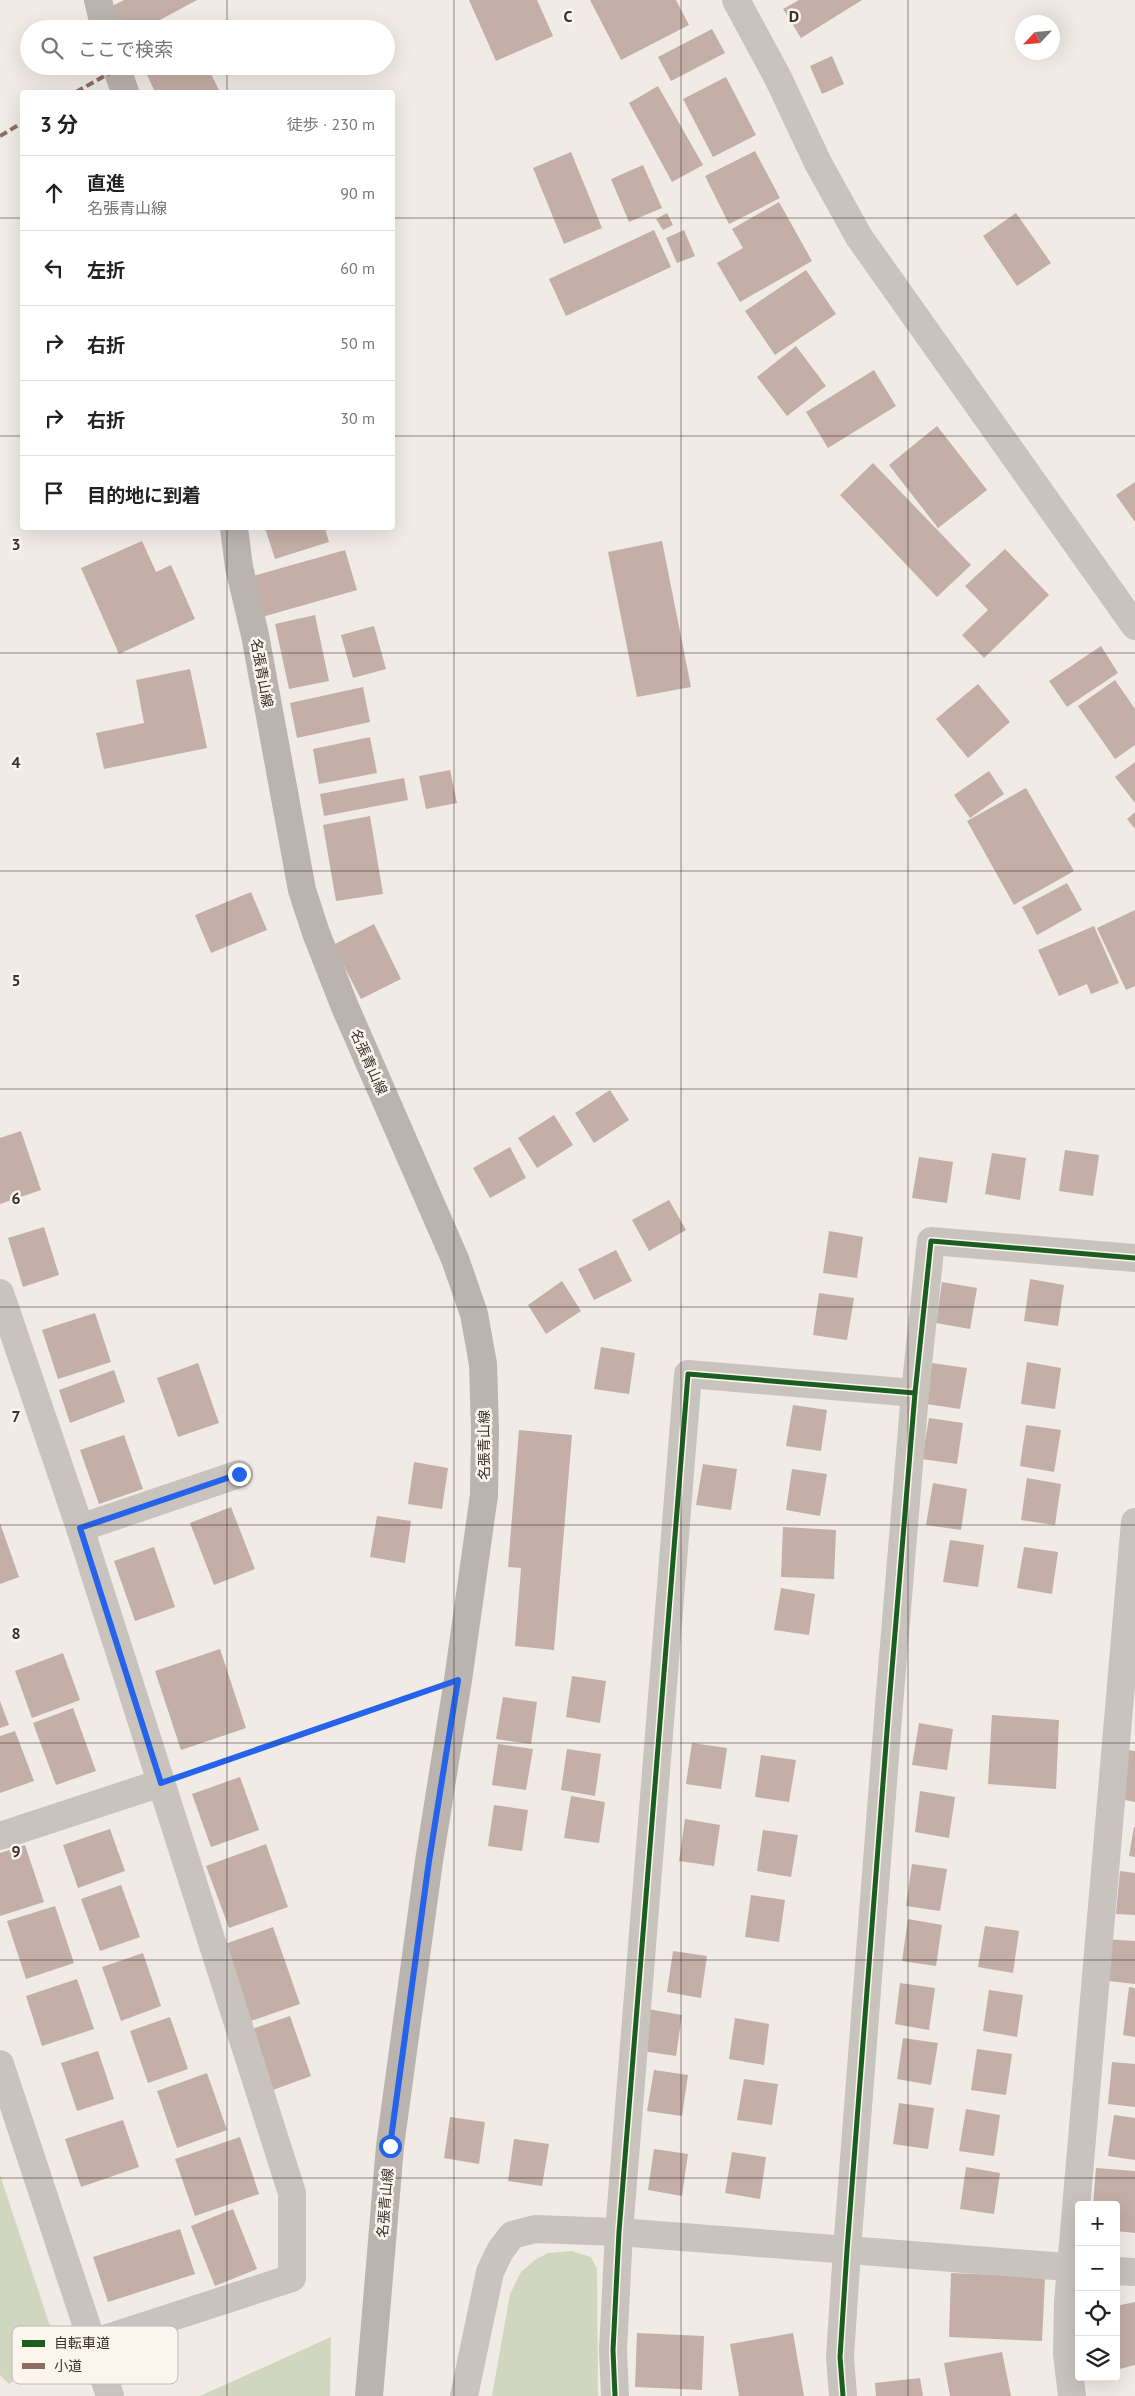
<!DOCTYPE html>
<html lang="ja">
<meta charset="utf-8">
<style>
:root{--surface:#fff;--page:#f2f2f2;--text:#222;--muted:#767676;--line:#e0e0e0}
body{margin:0;font-family:"PT Sans","Noto Sans JP",sans-serif;background:var(--page);color:var(--text)}
.controls{position:absolute;right:15px;bottom:15px;display:grid;overflow:hidden;border-radius:5px;box-shadow:0 5px 20px #0002}
.controls button{width:45px;height:45px;display:grid;place-items:center;padding:0;border:0;border-bottom:1px solid var(--line);background:var(--surface);color:var(--text);font:25px sans-serif}
.compass{position:absolute;left:1015px;top:15px;width:45px;height:45px;border-radius:50%;background:var(--surface);box-shadow:0 5px 20px #0002;rotate:244deg}
.stop{position:absolute;width:15px;height:15px;margin:-11px;border:4px solid #2563eb;border-radius:50%;background:#fff}
.stop.end{background:#2563eb;border-color:#fff;box-shadow:0 1px 5px #0008}
.list{margin:0;padding:0;list-style:none}
h2{display:flex;justify-content:space-between;align-items:center;height:65px;margin:0;padding:0 20px;font-size:21px}
h2 small{font-size:16px;font-weight:400;color:var(--muted)}
.list li{display:grid;grid-template-columns:32px 1fr auto;gap:15px;align-items:center;box-sizing:border-box;height:75px;padding:0 20px;border-top:1px solid var(--line)}
.list b{display:block;font-size:19px;white-space:nowrap}
.list p{margin:0;font-size:16px;white-space:nowrap;color:var(--muted)}
.list em{font-size:16px;font-style:normal;color:var(--muted)}
.icon{flex:none;width:28px;height:28px;fill:none;stroke:currentColor;stroke-width:2;stroke-linecap:round;stroke-linejoin:round}
.map{position:relative;flex:none;width:1135px;height:2396px;overflow:hidden}
.search{position:absolute;background:var(--surface);box-shadow:0 5px 20px #0002;left:20px;top:20px;width:375px;height:55px;display:flex;align-items:center;gap:12px;box-sizing:border-box;padding:0 18px;border-radius:28px;color:var(--muted);font-size:19px}
.panel{position:absolute;background:var(--surface);box-shadow:0 5px 20px #0002;left:20px;top:90px;width:375px;height:440px;border-radius:5px}
.map>svg:first-child{display:block}
.green{fill:#d1d6bf}
.building{fill:#c3afa7}
.lines{fill:none;stroke-linecap:round;stroke-linejoin:round}
.path{stroke:#c2bbb6;stroke-width:3;stroke-dasharray:2.5 2.5;stroke-linecap:butt}
.minor{stroke:#c9c3be;stroke-width:28}
.tertiary{stroke:#c9c3be;stroke-width:28}
.secondary{stroke:#bab3ae;stroke-width:28}
.quiet{stroke:#8d6e63;stroke-width:4;stroke-dasharray:8 4;stroke-linecap:butt}
.cycleway-casing{stroke:#fbf5ee;stroke-width:8}
.cycleway{stroke:#1b5e20;stroke-width:5}
.route{stroke:#2563eb;stroke-width:6}
.grid{fill:none;stroke:#3b302b;stroke-width:1;stroke-opacity:0.55}
.labels{text-anchor:middle;stroke-width:5;stroke-linejoin:round;paint-order:stroke}
.street-label{font-size:14px;fill:#3b302b;stroke:#fbf5ee}
.key{fill:#fbf5ee;stroke:#c1bab4;stroke-width:1}
.key-label{font-size:14px;fill:#3b302b}
.grid-label{font-size:16px;text-anchor:middle;font-weight:bold;fill:#3b302b;stroke:#fbf5ee;stroke-width:5;stroke-linejoin:round;paint-order:stroke}
</style>
<div class="map">
<svg width="1135" height="2396" viewBox="0 0 1135 2396">
<rect width="100%" height="100%" fill="#f0ebe5"/>
<g class="green">
<polygon points="0,2175 58,2350 9,2384 0,2375"/>
<polygon points="571,2251 591,2257 597,2269 598,2396 492,2396 510,2294 521,2272 535,2260 548,2253"/>
<polygon points="331,2337 330,2396 200,2396"/>
</g>
<g class="building">
<polygon points="124,0 197,0 143,29 122,29 110,7"/>
<polygon points="469,0 537,0 553,36 496,61"/>
<polygon points="590,0 676,0 689,25 621,60"/>
<polygon points="799,0 862,0 801,38 783,9"/>
<polygon points="185,21 189,29 169,29"/>
<polygon points="712,29 725,53 671,81 658,57"/>
<polygon points="832,56 844,84 822,94 810,66"/>
<polygon points="143,66 207,66 220,92 155,92"/>
<polygon points="726,77 756,135 713,157 683,99"/>
<polygon points="658,86 703,165 672,182 629,103"/>
<polygon points="755,151 780,198 729,224 705,176"/>
<polygon points="571,152 602,228 564,244 533,168"/>
<polygon points="643,165 662,208 629,222 611,179"/>
<polygon points="779,202 812,261 740,302 717,263 743,248 732,229"/>
<polygon points="667,213 673,225 663,230 656,219"/>
<polygon points="1016,213 1051,263 1017,286 983,236"/>
<polygon points="654,230 671,267 566,316 549,279"/>
<polygon points="684,230 695,256 677,263 666,238"/>
<polygon points="806,270 836,314 775,355 745,311"/>
<polygon points="796,346 826,386 787,416 757,377"/>
<polygon points="874,370 896,406 828,448 806,412"/>
<polygon points="937,426 987,490 938,528 889,465"/>
<polygon points="873,463 971,565 937,597 840,495"/>
<polygon points="1135,482 1135,522 1116,495"/>
<polygon points="265,528 325,528 329,542 275,559"/>
<polygon points="142,541 156,572 171,565 195,619 119,654 81,568"/>
<polygon points="662,541 691,687 637,697 608,552"/>
<polygon points="1005,549 1049,595 984,658 962,635 988,610 965,586"/>
<polygon points="345,550 357,590 262,617 250,577"/>
<polygon points="315,615 329,681 289,689 275,624"/>
<polygon points="374,626 386,669 353,678 341,635"/>
<polygon points="1101,646 1118,673 1067,707 1049,681"/>
<polygon points="190,669 207,748 104,769 96,733 144,723 136,680"/>
<polygon points="1115,680 1135,709 1135,745 1115,759 1078,706"/>
<polygon points="978,684 1010,722 968,758 936,719"/>
<polygon points="363,687 370,722 297,738 290,703"/>
<polygon points="370,737 377,773 319,784 313,749"/>
<polygon points="1135,762 1135,803 1115,777"/>
<polygon points="450,770 457,803 426,809 419,776"/>
<polygon points="989,771 1004,794 970,818 954,795"/>
<polygon points="404,778 408,800 324,816 320,794"/>
<polygon points="1026,788 1074,871 1014,905 967,821"/>
<polygon points="1135,812 1135,829 1127,819"/>
<polygon points="370,816 383,894 336,901 323,825"/>
<polygon points="1067,883 1082,910 1037,935 1022,907"/>
<polygon points="251,892 267,930 211,953 195,915"/>
<polygon points="1135,910 1135,986 1126,990 1097,928"/>
<polygon points="374,924 401,979 361,999 333,945"/>
<polygon points="1094,926 1119,983 1091,994 1087,984 1059,996 1038,950"/>
<polygon points="610,1090 629,1120 594,1143 575,1113"/>
<polygon points="554,1115 573,1145 537,1168 518,1138"/>
<polygon points="21,1131 41,1190 0,1204 0,1138"/>
<polygon points="510,1147 526,1178 490,1198 473,1168"/>
<polygon points="1065,1150 1099,1155 1093,1196 1059,1191"/>
<polygon points="992,1153 1026,1158 1020,1200 985,1194"/>
<polygon points="919,1157 953,1162 947,1203 912,1198"/>
<polygon points="669,1200 686,1230 649,1251 632,1220"/>
<polygon points="44,1227 59,1275 23,1287 8,1238"/>
<polygon points="829,1231 863,1237 857,1278 823,1273"/>
<polygon points="616,1250 632,1281 594,1300 578,1269"/>
<polygon points="1030,1279 1064,1285 1058,1326 1024,1321"/>
<polygon points="562,1281 581,1311 546,1334 528,1305"/>
<polygon points="942,1282 977,1288 970,1329 936,1323"/>
<polygon points="819,1293 854,1298 847,1340 813,1335"/>
<polygon points="95,1313 111,1362 58,1379 42,1330"/>
<polygon points="601,1347 635,1353 629,1394 594,1389"/>
<polygon points="1027,1362 1061,1368 1055,1409 1021,1404"/>
<polygon points="198,1363 219,1423 178,1437 157,1378"/>
<polygon points="932,1363 967,1368 960,1409 926,1404"/>
<polygon points="114,1370 125,1402 70,1423 59,1390"/>
<polygon points="793,1405 827,1410 821,1451 786,1446"/>
<polygon points="929,1418 963,1423 957,1464 922,1459"/>
<polygon points="1026,1425 1061,1430 1054,1472 1020,1466"/>
<polygon points="519,1430 572,1435 554,1650 515,1646 521,1568 508,1567"/>
<polygon points="124,1435 143,1489 99,1504 80,1450"/>
<polygon points="414,1462 448,1468 442,1509 408,1504"/>
<polygon points="703,1464 737,1469 731,1510 696,1505"/>
<polygon points="792,1469 827,1474 820,1516 786,1510"/>
<polygon points="1027,1478 1061,1484 1055,1525 1021,1520"/>
<polygon points="933,1483 967,1489 961,1530 926,1525"/>
<polygon points="231,1507 255,1569 214,1585 190,1523"/>
<polygon points="377,1516 411,1521 405,1563 370,1557"/>
<polygon points="0,1523 19,1577 0,1584"/>
<polygon points="783,1527 836,1530 834,1579 781,1577"/>
<polygon points="950,1540 984,1545 978,1587 943,1582"/>
<polygon points="154,1547 175,1607 135,1621 114,1561"/>
<polygon points="1024,1547 1058,1552 1052,1594 1017,1588"/>
<polygon points="781,1588 815,1594 809,1635 774,1630"/>
<polygon points="220,1649 246,1728 181,1750 155,1671"/>
<polygon points="63,1653 80,1700 32,1718 15,1671"/>
<polygon points="572,1676 606,1681 600,1723 566,1717"/>
<polygon points="503,1697 537,1702 531,1744 496,1739"/>
<polygon points="0,1701 9,1725 0,1728"/>
<polygon points="73,1708 96,1771 56,1785 33,1723"/>
<polygon points="992,1715 1059,1720 1056,1789 988,1784"/>
<polygon points="919,1723 953,1729 947,1770 912,1765"/>
<polygon points="15,1731 34,1781 0,1793 0,1736"/>
<polygon points="692,1743 727,1748 721,1789 686,1784"/>
<polygon points="498,1744 533,1749 526,1790 492,1785"/>
<polygon points="567,1749 601,1754 595,1796 561,1790"/>
<polygon points="1128,1750 1135,1751 1135,1802 1120,1799"/>
<polygon points="761,1755 796,1760 789,1802 755,1797"/>
<polygon points="240,1777 259,1830 211,1847 192,1794"/>
<polygon points="920,1791 955,1797 949,1838 915,1832"/>
<polygon points="571,1796 605,1802 599,1843 564,1838"/>
<polygon points="494,1805 528,1810 522,1851 488,1846"/>
<polygon points="685,1819 720,1825 714,1866 679,1861"/>
<polygon points="1134,1827 1135,1827 1135,1857 1129,1856"/>
<polygon points="110,1829 125,1871 78,1888 63,1845"/>
<polygon points="763,1830 798,1835 791,1877 757,1871"/>
<polygon points="266,1844 288,1907 229,1928 206,1866"/>
<polygon points="25,1845 44,1902 0,1916 0,1853"/>
<polygon points="912,1864 947,1869 940,1911 906,1906"/>
<polygon points="1120,1871 1135,1873 1135,1915 1116,1914"/>
<polygon points="121,1885 140,1937 100,1951 81,1899"/>
<polygon points="751,1895 785,1900 779,1942 745,1937"/>
<polygon points="55,1906 74,1963 26,1979 7,1921"/>
<polygon points="908,1919 942,1925 936,1966 902,1961"/>
<polygon points="985,1926 1019,1931 1013,1973 978,1967"/>
<polygon points="273,1927 300,2004 251,2021 225,1944"/>
<polygon points="1103,1939 1135,1941 1135,1984 1100,1980"/>
<polygon points="673,1951 707,1956 701,1998 667,1992"/>
<polygon points="143,1953 161,2006 121,2021 102,1967"/>
<polygon points="77,1979 94,2029 42,2046 26,1996"/>
<polygon points="900,1983 935,1988 929,2030 895,2024"/>
<polygon points="1129,1987 1135,1988 1135,2037 1123,2035"/>
<polygon points="989,1990 1023,1995 1017,2037 983,2031"/>
<polygon points="648,2009 682,2015 676,2056 642,2051"/>
<polygon points="290,2016 311,2076 273,2090 252,2029"/>
<polygon points="170,2017 188,2069 148,2083 130,2031"/>
<polygon points="735,2018 769,2024 764,2065 729,2059"/>
<polygon points="903,2038 938,2043 931,2085 897,2079"/>
<polygon points="977,2049 1012,2054 1006,2095 971,2090"/>
<polygon points="98,2051 114,2099 77,2111 61,2063"/>
<polygon points="1112,2062 1135,2064 1135,2107 1108,2104"/>
<polygon points="654,2070 688,2075 682,2116 647,2111"/>
<polygon points="207,2073 227,2130 177,2148 157,2091"/>
<polygon points="744,2079 778,2084 772,2125 737,2120"/>
<polygon points="899,2103 934,2108 928,2149 893,2144"/>
<polygon points="966,2109 1000,2115 994,2156 959,2151"/>
<polygon points="1114,2115 1135,2118 1135,2160 1108,2156"/>
<polygon points="450,2117 485,2122 479,2164 444,2158"/>
<polygon points="123,2120 139,2167 81,2187 65,2139"/>
<polygon points="240,2137 259,2194 195,2216 175,2159"/>
<polygon points="514,2139 549,2144 542,2186 508,2181"/>
<polygon points="654,2149 688,2154 682,2196 648,2190"/>
<polygon points="732,2152 766,2157 760,2199 725,2193"/>
<polygon points="966,2167 1000,2173 994,2214 960,2209"/>
<polygon points="1096,2168 1135,2171 1135,2233 1116,2231 1116,2205 1093,2205"/>
<polygon points="233,2209 257,2269 215,2286 191,2226"/>
<polygon points="180,2229 195,2274 108,2302 93,2257"/>
<polygon points="951,2273 1045,2277 1042,2341 949,2337"/>
<polygon points="1135,2302 1135,2365 1116,2370 1116,2306"/>
<polygon points="637,2333 704,2336 702,2390 635,2387"/>
<polygon points="793,2333 804,2396 739,2396 730,2344"/>
<polygon points="1002,2352 1011,2396 950,2396 944,2363"/>
<polygon points="920,2378 923,2396 876,2396 875,2383"/>
</g>
<g class="lines">
<polyline class="path" points="192,1772 422,1693"/>
<g class="minor">
<polyline points="736,0 778,78 818,163 859,237 1135,626"/>
<polyline points="0,1293 80,1528 292,2193 292,2278 92,2343"/>
<polyline points="80,1528 239,1474"/>
<polyline points="0,1836 161,1783"/>
<polyline points="1116,2271 1135,2272"/>
<polyline points="464,2396 490,2272 500,2251 512,2235 535,2229 619,2232 1079,2268"/>
<polyline points="615,2396 613,2350 619,2232 688,1374 915,1393"/>
<polyline points="843,2396 840,2357 847,2250 889,1705 915,1393 931,1241 1135,1258"/>
<polyline points="1072,2396 1067,2354 1068,2302 1135,1522"/>
</g>
<polyline class="tertiary" points="0,2064 110,2396"/>
<g class="secondary">
<polyline points="98,0 105,29"/>
<polyline points="116,66 125,92"/>
<polyline points="234,528 239,567 255,635 302,890 316,933 345,1007 455,1259 474,1314 483,1364 485,1431 484,1495 458,1680 429,1861 390,2146 369,2396"/>
</g>
<g class="quiet">
<polyline points="76,92 117,69"/>
<polyline points="0,136 22,123"/>
</g>
<g class="cycleway-casing">
<g id="cycleway">
<polyline points="615,2396 613,2350 619,2232 688,1374 915,1393"/>
<polyline points="843,2396 840,2357 847,2250 889,1705 915,1393 931,1241 1135,1258"/>
</g>
</g>
<use href="#cycleway" class="cycleway"/>
</g>
<g class="lines">
<polyline class="route" points="239,1474 80,1528 161,1783 458,1680 429,1861 390,2146"/>
</g>
<path class="grid" d="M227,0v29M454,0v2396M681,0v2396M908,0v2396M227,66v26M0,218h22M392,218h743M0,436h22M392,436h743M227,528v1868M0,653h1135M0,871h1135M0,1089h1135M0,1307h1135M0,1525h1135M0,1743h1135M0,1960h1135M0,2178h1135"/>
<g class="labels">
<g class="street-label">
<text transform="translate(262 673) rotate(80)" y="5">名張青山線</text>
<text transform="translate(369 1062) rotate(66)" y="5">名張青山線</text>
<text transform="translate(484 1445) rotate(-90)" y="5">名張青山線</text>
<text transform="translate(385 2203) rotate(-85)" y="5">名張青山線</text>
</g>
</g>
<rect x="12" y="2326" width="166" height="58" rx="8" class="key"/>
<rect x="22" y="2340" width="23" height="7" fill="#1b5e20"/>
<rect x="22" y="2363" width="23" height="6" fill="#8d6e63"/>
<g class="key-label">
<text x="54" y="2348">自転車道</text>
<text x="54" y="2371">小道</text>
</g>
<g class="grid-label">
<text x="568" y="22">C</text>
<text x="794" y="22">D</text>
<text x="16" y="550">3</text>
<text x="16" y="768">4</text>
<text x="16" y="986">5</text>
<text x="16" y="1204">6</text>
<text x="16" y="1422">7</text>
<text x="16" y="1639">8</text>
<text x="16" y="1857">9</text>
</g>
</svg>
<div class="controls">
<button>+</button>
<button>−</button>
<button><svg class="icon" aria-label="locate" viewBox="0 0 24 24"><circle cx="12" cy="12" r="6"/><path d="M12 2v4M12 18v4M2 12h4M18 12h4"/></svg></button>
<button><svg class="icon" aria-label="layers" viewBox="0 0 24 24"><path d="M12 4l9 5-9 5-9-5zM3 14l9 5 9-5"/></svg></button>
</div>
<svg class="compass" viewBox="-18 -18 36 36"><path d="M0-13l5 13h-10z" fill="#e53935"/><path d="M0 13l5-13h-10z" fill="#767676"/></svg>
<div class="stop" style="left:390px;top:2146px"></div>
<div class="stop end" style="left:239px;top:1474px"></div>
<div class="search"><svg class="icon" aria-label="search" viewBox="0 0 24 24"><circle cx="10" cy="10" r="6"/><path d="M15 15l6 6"/></svg>ここで検索</div>
<section class="panel">
<h2>3 分<small>徒歩 · 230 m</small></h2>
<ul class="list">
<li><svg class="icon" aria-label="ahead" viewBox="0 0 24 24"><path d="M12 20V5M6 11l6-6 6 6"/></svg><div><b>直進</b><p>名張青山線</p></div><em>90 m</em></li>
<li><svg class="icon" aria-label="left" viewBox="0 0 24 24"><path d="M17 20v-9H6M10 6l-5 5 5 5"/></svg><div><b>左折</b></div><em>60 m</em></li>
<li><svg class="icon" aria-label="right" viewBox="0 0 24 24"><path d="M7 20v-9h11M14 6l5 5-5 5"/></svg><div><b>右折</b></div><em>50 m</em></li>
<li><svg class="icon" aria-label="right" viewBox="0 0 24 24"><path d="M7 20v-9h11M14 6l5 5-5 5"/></svg><div><b>右折</b></div><em>30 m</em></li>
<li><svg class="icon" aria-label="arrive" viewBox="0 0 24 24"><path d="M6 21V4h12l-3 4 3 4H6"/></svg><div><b>目的地に到着</b></div></li>
</ul>
</section>
</div>
